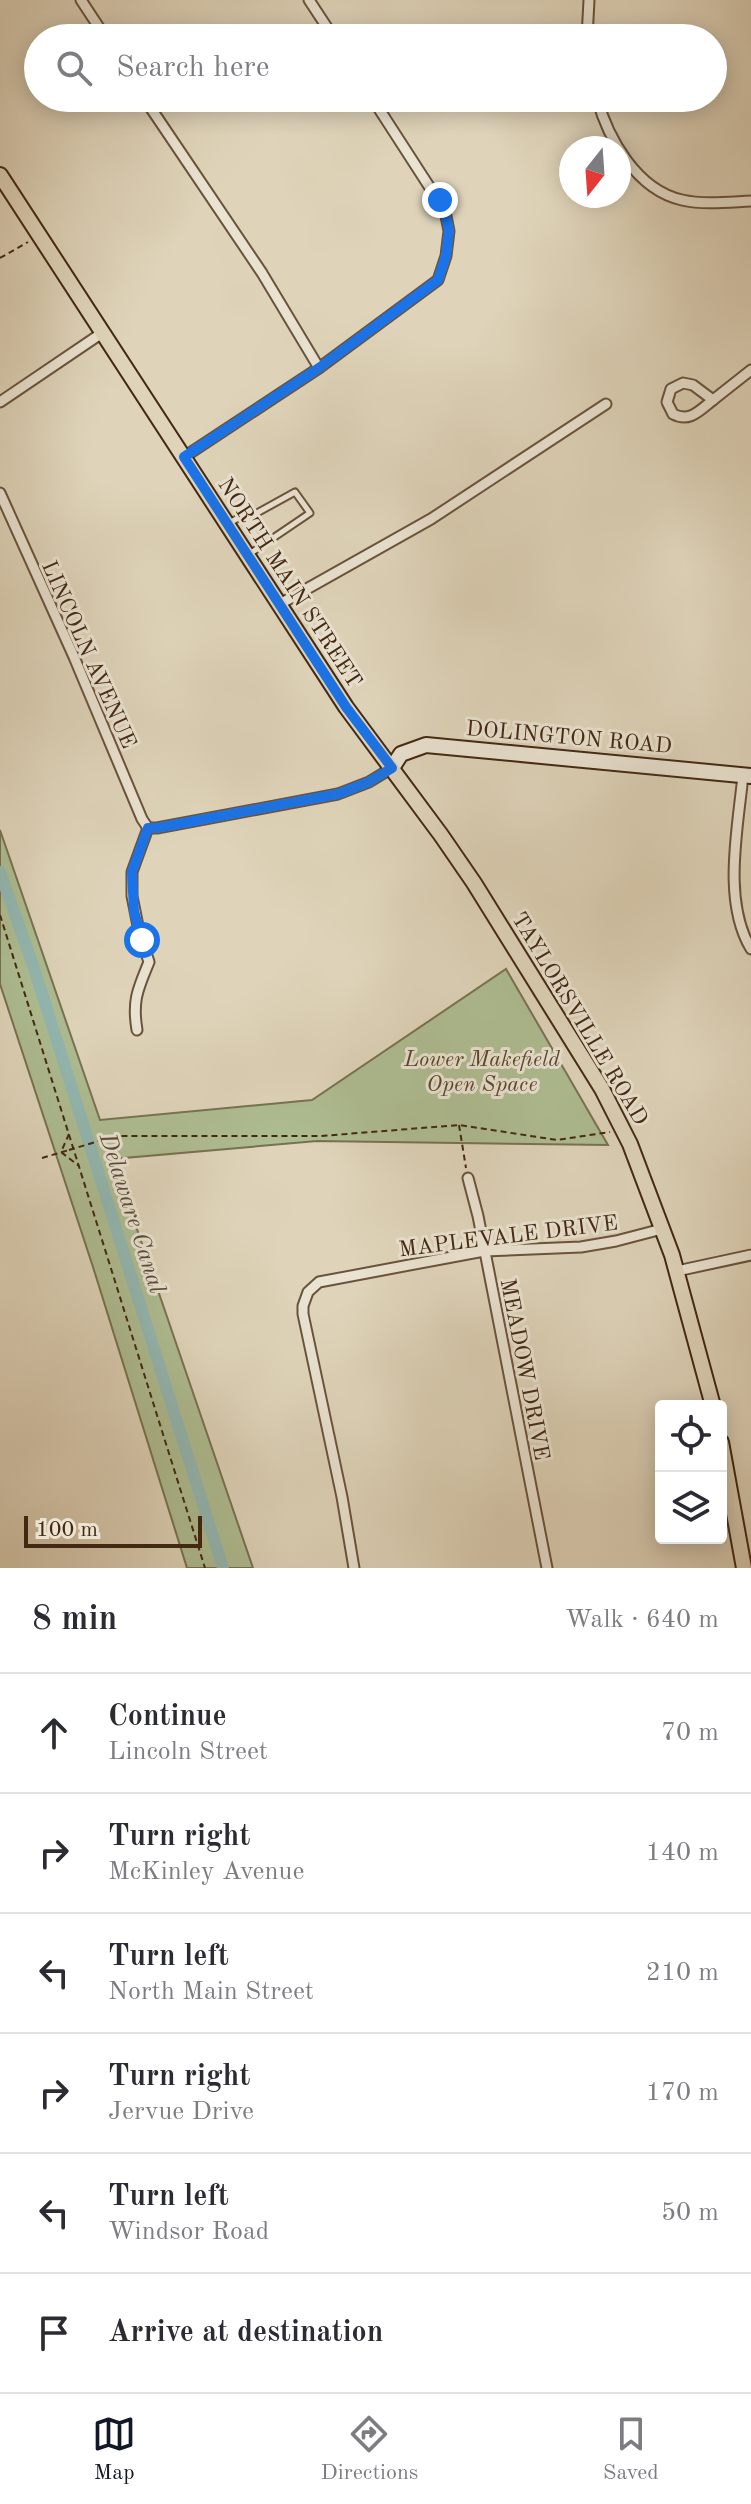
<!DOCTYPE html>
<meta charset="utf-8">
<style>
:root{--surface:#fff;--page:#f7f7f7;--text:#2b2b33;--muted:#7c7c81;--line:#e1e1e2;--accent:#111827}
body{margin:0;font-family:"Old Standard TT",serif;background:var(--page);color:var(--text)}
.controls{position:absolute;right:24px;bottom:24px;display:grid;overflow:hidden;border-radius:8px;box-shadow:0 4px 20px #0003}
.controls button{width:72px;height:72px;display:grid;place-items:center;padding:0;border:0;border-bottom:2px solid var(--line);background:var(--surface);color:var(--text);font:40px sans-serif}
.compass{position:absolute;left:559px;top:136px;width:72px;height:72px;border-radius:50%;background:var(--surface);box-shadow:0 4px 20px #0003;rotate:197deg}
.scale{position:absolute;left:24px;bottom:20px;width:178px;box-sizing:border-box;padding-left:8px;border:4px solid #432812;border-top:0;font-size:22px;line-height:28px;white-space:nowrap;color:#432812;-webkit-text-stroke:6px #eae3d2;paint-order:stroke}
.stop{position:absolute;width:24px;height:24px;margin:-18px;border:6px solid #1a73e8;border-radius:50%;background:#fff}
.stop.end{background:#1a73e8;border-color:#fff;box-shadow:0 2px 8px #0008}
.list{margin:0;padding:0;list-style:none}
h2{display:flex;justify-content:space-between;align-items:center;height:104px;margin:0;padding:0 32px;font-size:34px}
h2 small{font-size:26px;font-weight:400;color:var(--muted)}
.list li{display:grid;grid-template-columns:52px 1fr auto;gap:24px;align-items:center;box-sizing:border-box;height:120px;padding:0 32px;border-top:2px solid var(--line)}
.list b{display:block;font-size:30px;white-space:nowrap}
.list p{margin:0;font-size:26px;white-space:nowrap;color:var(--muted)}
.list em{font-size:26px;font-style:normal;color:var(--muted)}
.icon{flex:none;width:44px;height:44px;fill:none;stroke:currentColor;stroke-width:2;stroke-linecap:round;stroke-linejoin:round}
.map{position:relative;flex:none;width:751px;height:1568px;overflow:hidden}
.search{position:absolute;background:var(--surface);box-shadow:0 4px 20px #0003;left:24px;right:24px;top:24px;height:88px;display:flex;align-items:center;gap:20px;box-sizing:border-box;padding:0 28px;border-radius:44px;color:var(--muted);font-size:30px}
.sheet{height:824px;background:var(--surface)}
nav{display:flex;justify-content:space-around;align-items:center;box-sizing:border-box;height:112px;border-top:2px solid var(--line);background:var(--surface);font-size:22px;color:var(--muted)}
nav a{display:grid;justify-items:center;gap:4px}
nav .on{color:var(--accent)}
.map>svg:first-child{display:block}
.green{fill:#aebd92;stroke:#787252;stroke-width:2}
.lines{fill:none;stroke-linecap:round;stroke-linejoin:round}
.canal{stroke:#93b8b2;stroke-width:12}
.lane-casing{stroke:#6a533c;stroke-width:9}
.street-casing{stroke:#6a533c;stroke-width:13}
.secondary-casing{stroke:#432812;stroke-width:18}
.primary-casing{stroke:#432812;stroke-width:18}
.path{stroke:#432812;stroke-width:2;stroke-dasharray:6 4;stroke-linecap:butt}
.lane{stroke:#eae3d2;stroke-width:5}
.street{stroke:#eae3d2;stroke-width:9}
.secondary{stroke:#eae3d2;stroke-width:14}
.primary{stroke:#dfd4ba;stroke-width:14}
.path-bridge{stroke:#432812;stroke-width:2;stroke-dasharray:6 4;stroke-linecap:butt}
.route{stroke:#1a73e8;stroke-width:10}
.labels{text-anchor:middle;stroke-width:6;stroke-linejoin:round;paint-order:stroke}
.street-label{font-size:22px;fill:#432812;stroke:#eae3d2}
.park-label{font-size:22px;font-style:italic;fill:#58462c;stroke:#eae3d2}
.water-label{font-size:24px;font-style:italic;fill:#574c3a;stroke:#eae3d2}
</style>
<div class="map">
<svg width="751" height="1568" viewBox="0 0 751 1568">
<rect width="100%" height="100%" fill="#dfd4ba"/>
<filter id="stains"><feTurbulence type="fractalNoise" baseFrequency=".0025" numOctaves="4"/><feColorMatrix values="0 0 0 0 .2 0 0 0 0 .09 0 0 0 0 .02 0 0 0 .5 -.17"/></filter>
<radialGradient id="worn" r=".72"><stop offset=".6" stop-color="#630" stop-opacity="0"/><stop offset="1" stop-color="#630" stop-opacity=".3"/></radialGradient>
<polygon class="green" points="0,830 100,1120 312,1100 506,969 608,1145 317,1141 113,1159 253,1568 187,1568 93,1267 0,984"/>
<g class="lines">
<polyline class="canal" points="0,872 34,968 223,1568"/>
<g class="lane-casing">
<g id="lane">
<polyline points="246,519 262,545"/>
<polyline points="228,524 238,518 246,519 295,492 310,513 248,555"/>
</g>
</g>
<g class="street-casing">
<g id="street">
<polyline points="81,0 106,38"/>
<polyline points="309,0 334,38"/>
<polyline points="587,38 589,0"/>
<polyline points="144,98 262,273 319,368"/>
<path d="M597,98c11,41 40,92 85,102 22,5 47,2 69,1"/>
<path d="M683,383l10,2 20,15c-13,10 -23,23 -40,14l-6,-12 4,-13z"/>
<polyline points="713,400 751,370"/>
<polyline points="0,402 102,333"/>
<polyline points="184,457 319,368 438,280 446,256 449,231 445,211 372,98"/>
<polyline points="0,493 74,657 142,819 148,828"/>
<polyline points="280,604 431,519 606,404"/>
<path d="M743,775c-5,53 -21,126 8,174"/>
<polyline points="148,828 157,828 338,794 369,782 392,768"/>
<path d="M137,1030c-5,-30 1,-41 12,-68l-10,-31 -7,-35v-24l16,-44"/>
<polyline points="468,1178 478,1216 547,1568"/>
<polyline points="677,1271 751,1255"/>
<polyline points="354,1568 342,1497 303,1314 303,1306 308,1292 319,1282 484,1251 581,1247 616,1241 662,1229"/>
</g>
</g>
<g class="secondary-casing">
<polyline id="secondary" points="392,768 401,754 426,745 751,776"/>
</g>
<g class="primary-casing">
<g id="primary">
<polyline points="0,175 346,707 441,835 474,883 602,1089 630,1144 672,1255 713,1406"/>
<polyline points="721,1442 744,1568"/>
</g>
</g>
<g class="path">
<polyline points="0,258 28,242"/>
<polyline points="0,915 205,1568"/>
<polyline points="459,1125 466,1168"/>
<polyline points="69,1134 61,1152 79,1166"/>
<polyline points="102,1140 117,1136 321,1136 459,1125 557,1140 610,1132"/>
<polyline points="42,1158 69,1150"/>
</g>
<use href="#lane" class="lane"/>
<use href="#street" class="street"/>
<use href="#secondary" class="secondary"/>
<use href="#primary" class="primary"/>
<polyline class="path-bridge" points="69,1150 102,1140"/>
</g>
<g class="lines">
<polyline class="route" points="142,940 134,911 132,872 148,828 157,828 338,794 369,782 392,768 346,707 184,457 319,368 438,280 446,256 449,231 445,211 440,200"/>
</g>
<g class="labels">
<g class="street-label">
<text transform="translate(291 582) rotate(57)" y="8">NORTH MAIN STREET</text>
<text transform="translate(90 654) rotate(66)" y="8">LINCOLN AVENUE</text>
<text transform="translate(569 736) rotate(5)" y="8">DOLINGTON ROAD</text>
<text transform="translate(581 1018) rotate(59)" y="8">TAYLORSVILLE ROAD</text>
<text transform="translate(508 1235) rotate(-7)" y="8">MAPLEVALE DRIVE</text>
<text transform="translate(526 1369) rotate(79)" y="8">MEADOW DRIVE</text>
</g>
<g class="park-label">
<text x="482" y="1066">Lower Makefield<tspan x="482" dy="25">Open Space</tspan></text>
</g>
<g class="water-label">
<text transform="translate(133 1213) rotate(72)" y="8">Delaware Canal</text>
</g>
</g>
<rect width="100%" height="100%" filter="url(#stains)"/>
<rect width="100%" height="100%" fill="url(#worn)"/>
</svg>
<div class="controls">
<button><svg class="icon" aria-label="locate" viewBox="0 0 24 24"><circle cx="12" cy="12" r="6"/><path d="M12 2v4M12 18v4M2 12h4M18 12h4"/></svg></button>
<button><svg class="icon" aria-label="layers" viewBox="0 0 24 24"><path d="M12 4l9 5-9 5-9-5zM3 14l9 5 9-5"/></svg></button>
</div>
<svg class="compass" viewBox="-18 -18 36 36"><path d="M0-13l5 13h-10z" fill="#e53935"/><path d="M0 13l5-13h-10z" fill="#7c7c81"/></svg>
<div class="scale">100 m</div>
<div class="stop" style="left:142px;top:940px"></div>
<div class="stop end" style="left:440px;top:200px"></div>
<div class="search"><svg class="icon" aria-label="search" viewBox="0 0 24 24"><circle cx="10" cy="10" r="6"/><path d="M15 15l6 6"/></svg>Search here</div>
</div>
<section class="sheet">
<h2>8 min<small>Walk · 640 m</small></h2>
<ul class="list">
<li><svg class="icon" aria-label="ahead" viewBox="0 0 24 24"><path d="M12 20V5M6 11l6-6 6 6"/></svg><div><b>Continue</b><p>Lincoln Street</p></div><em>70 m</em></li>
<li><svg class="icon" aria-label="right" viewBox="0 0 24 24"><path d="M7 20v-9h11M14 6l5 5-5 5"/></svg><div><b>Turn right</b><p>McKinley Avenue</p></div><em>140 m</em></li>
<li><svg class="icon" aria-label="left" viewBox="0 0 24 24"><path d="M17 20v-9H6M10 6l-5 5 5 5"/></svg><div><b>Turn left</b><p>North Main Street</p></div><em>210 m</em></li>
<li><svg class="icon" aria-label="right" viewBox="0 0 24 24"><path d="M7 20v-9h11M14 6l5 5-5 5"/></svg><div><b>Turn right</b><p>Jervue Drive</p></div><em>170 m</em></li>
<li><svg class="icon" aria-label="left" viewBox="0 0 24 24"><path d="M17 20v-9H6M10 6l-5 5 5 5"/></svg><div><b>Turn left</b><p>Windsor Road</p></div><em>50 m</em></li>
<li><svg class="icon" aria-label="arrive" viewBox="0 0 24 24"><path d="M6 21V4h12l-3 4 3 4H6"/></svg><div><b>Arrive at destination</b></div></li>
</ul>
</section>
<nav>
<a class="on"><svg class="icon" aria-label="map" viewBox="0 0 24 24"><path d="M3 6l6-2 6 2 6-2v14l-6 2-6-2-6 2zM9 4v14M15 6v14"/></svg>Map</a>
<a><svg class="icon" aria-label="directions" viewBox="0 0 24 24"><path d="M12 3l9 9-9 9-9-9zM9 14v-3h6M13 9l2 2-2 2"/></svg>Directions</a>
<a><svg class="icon" aria-label="saved" viewBox="0 0 24 24"><path d="M7 4h10v16l-5-4-5 4z"/></svg>Saved</a>
</nav>
